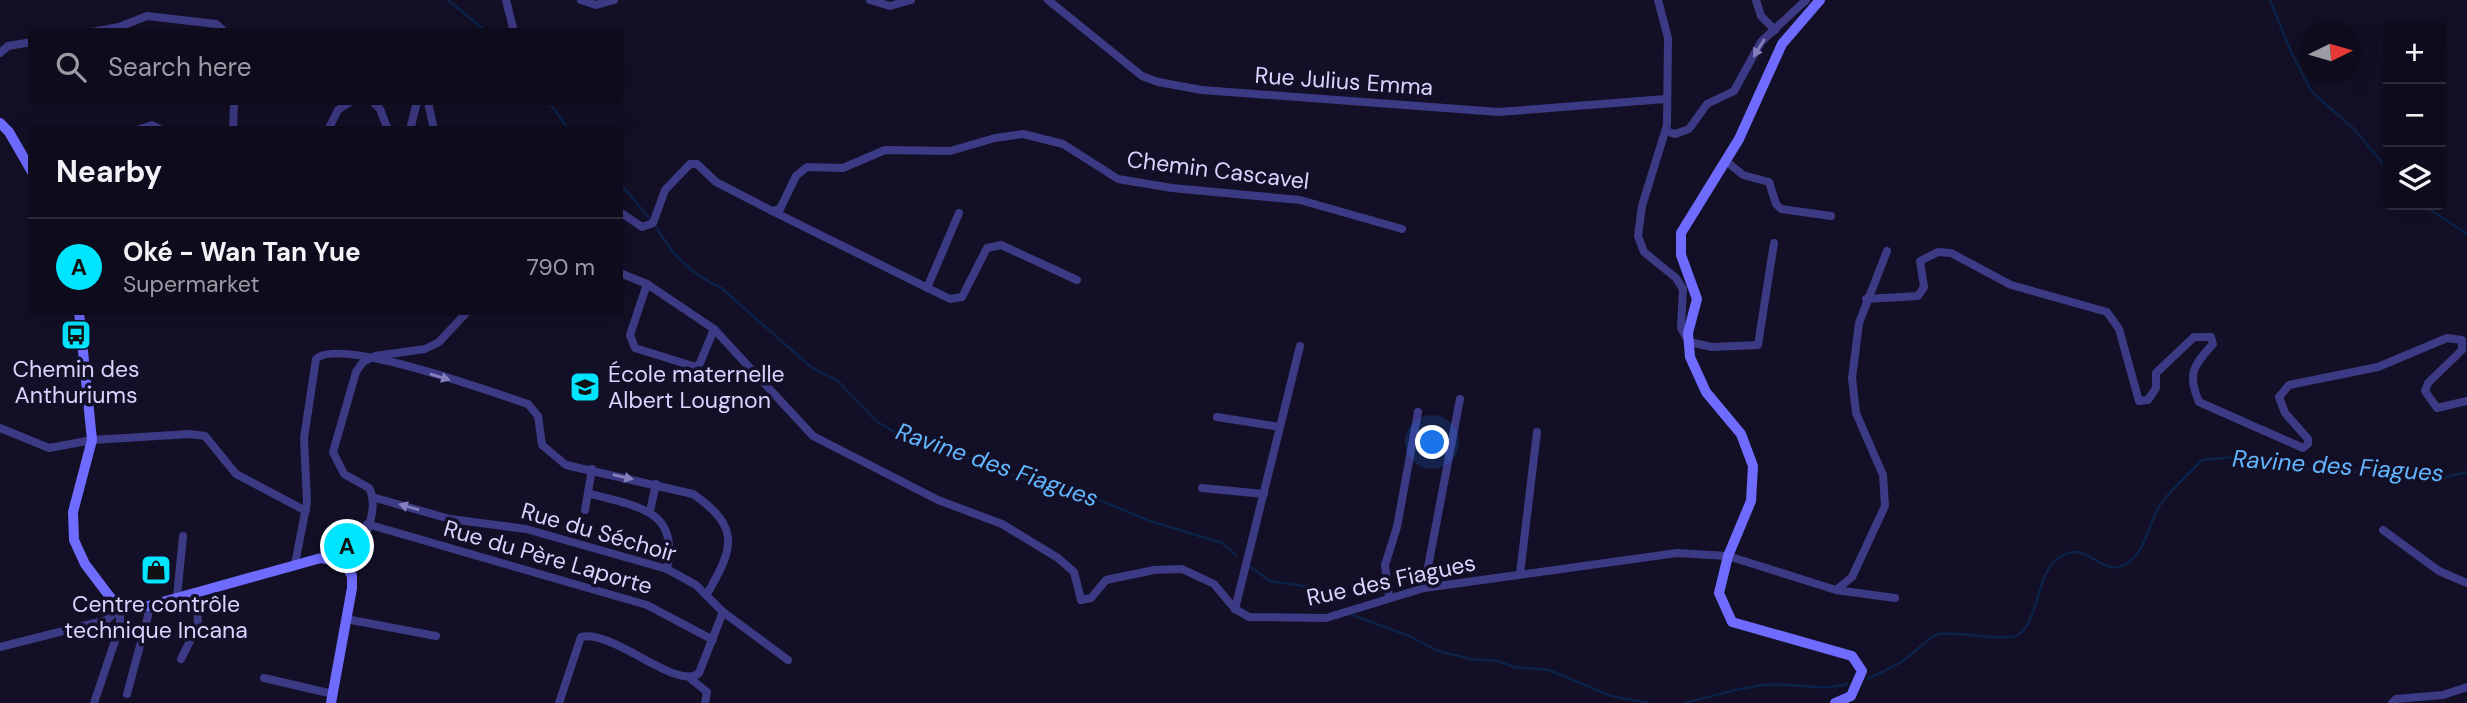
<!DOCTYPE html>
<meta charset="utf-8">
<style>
:root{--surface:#0e0b1c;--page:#1c1929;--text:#f1f3f6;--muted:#9b9ba3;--line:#2e2b3b;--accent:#00e5ff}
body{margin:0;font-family:"DM Sans",sans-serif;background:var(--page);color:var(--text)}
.controls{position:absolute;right:21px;top:21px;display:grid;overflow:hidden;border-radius:7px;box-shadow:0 7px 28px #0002}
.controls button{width:63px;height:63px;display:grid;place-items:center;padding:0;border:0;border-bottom:2px solid var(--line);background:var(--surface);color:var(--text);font:35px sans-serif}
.compass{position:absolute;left:2299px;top:21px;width:63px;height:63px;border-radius:50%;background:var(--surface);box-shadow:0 7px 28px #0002;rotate:85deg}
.you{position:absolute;left:1433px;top:443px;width:24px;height:24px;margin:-18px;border:5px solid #fff;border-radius:50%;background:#1a73e8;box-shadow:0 0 0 10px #1a73e833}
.badge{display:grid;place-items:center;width:46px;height:46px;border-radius:50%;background:var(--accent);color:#111;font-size:23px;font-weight:700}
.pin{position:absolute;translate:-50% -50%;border:4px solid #fff;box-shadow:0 2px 7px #0006}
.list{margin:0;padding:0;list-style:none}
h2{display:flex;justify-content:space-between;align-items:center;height:91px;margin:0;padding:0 28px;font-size:30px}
h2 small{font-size:23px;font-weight:400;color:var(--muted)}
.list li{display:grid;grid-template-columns:46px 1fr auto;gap:21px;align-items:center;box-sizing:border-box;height:98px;padding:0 28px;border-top:2px solid var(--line)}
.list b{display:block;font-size:26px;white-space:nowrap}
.list p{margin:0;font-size:23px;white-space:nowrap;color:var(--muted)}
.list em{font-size:23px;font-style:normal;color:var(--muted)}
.icon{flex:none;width:38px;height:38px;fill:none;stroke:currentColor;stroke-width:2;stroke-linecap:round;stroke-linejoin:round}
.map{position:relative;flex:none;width:2467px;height:703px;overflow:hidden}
.search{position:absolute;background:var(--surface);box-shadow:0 7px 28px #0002;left:28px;top:28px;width:595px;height:77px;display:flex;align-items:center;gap:18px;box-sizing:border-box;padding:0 24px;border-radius:7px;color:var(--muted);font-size:26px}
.panel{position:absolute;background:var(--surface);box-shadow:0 7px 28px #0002;left:28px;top:126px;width:595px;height:189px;border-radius:7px}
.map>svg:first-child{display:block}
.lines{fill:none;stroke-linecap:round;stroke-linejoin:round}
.stream{stroke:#0c2248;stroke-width:2.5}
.street{stroke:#3d3a85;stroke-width:8}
.secondary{stroke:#6f6bff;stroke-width:10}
.oneway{fill:#837fbc}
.labels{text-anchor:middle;stroke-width:7;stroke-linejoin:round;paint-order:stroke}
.street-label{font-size:23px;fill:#d9d4ff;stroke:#130f26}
.poi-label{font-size:23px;fill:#d9d4ff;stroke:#130f26}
.water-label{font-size:24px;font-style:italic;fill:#62b6ff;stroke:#130f26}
</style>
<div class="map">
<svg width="2467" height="703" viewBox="0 0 2467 703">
<rect width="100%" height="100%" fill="#130f26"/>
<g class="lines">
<g class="stream">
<polyline points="448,0 487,32"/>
<polyline points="2270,0 2291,52 2311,91 2355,130 2388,170"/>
<polyline points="549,102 569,130"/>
<polyline points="620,183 649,218"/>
<polyline points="2423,205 2467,234"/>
<path d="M656,227c17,28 34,47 64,60l91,80 27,14 38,40 17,10 43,9 32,18 49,19 75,20 58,24 72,22 14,12"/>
<polyline points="1249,566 1270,581 1323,589 1343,602"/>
<polyline points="1352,615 1409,636 1438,651 1470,659 1498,661 1514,667 1549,670 1611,696 1648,703"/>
<path d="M1868,679c25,-13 31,-13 53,-33 6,-5 10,-10 18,-12 19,-3 66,8 79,1 18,-10 19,-53 34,-71 31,-33 47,14 72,1 24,-12 23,-43 38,-63 12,-15 27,-28 40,-42l32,-3 57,10 63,5 32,-3 55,9 26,-6"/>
<path d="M1684,703c27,-6 52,-15 80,-18 29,-3 55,7 83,-1"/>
</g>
<g class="street">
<polyline points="506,0 514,32"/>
<polyline points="581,0 596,5 614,0"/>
<polyline points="870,0 890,6 911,0"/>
<polyline points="1048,0 1142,76 1158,82 1202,90 1499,112 1666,99"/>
<polyline points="1658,0 1668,38 1667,125 1642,206 1638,236 1644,252 1676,278 1683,289 1681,328 1689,342 1712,347 1758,345 1774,243"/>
<polyline points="1756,0 1761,16 1775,30"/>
<polyline points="92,32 119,27 147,16 216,24 225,32"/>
<polyline points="0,53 8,46 32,42"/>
<polyline points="373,102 380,109 388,130"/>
<polyline points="428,102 434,130"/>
<polyline points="137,130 152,125 162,130"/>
<polyline points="233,130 234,102"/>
<polyline points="328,130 338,110 350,102"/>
<polyline points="410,130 417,102"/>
<polyline points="472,130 488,130"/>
<polyline points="1666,131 1675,134 1689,129 1707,104 1734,91 1761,42 1806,0"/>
<polyline points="1726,161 1743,175 1769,182 1776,204 1781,209 1831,216"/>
<polyline points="772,211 950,299 962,297 987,248 1001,245 1077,280"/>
<polyline points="620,212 642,227 653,223 665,190 690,164 697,164 716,182 772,211 780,209 796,176 807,167 843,168 885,150 950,151 995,138 1023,134 1063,144 1118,179 1172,188 1300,200 1402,229"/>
<polyline points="620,273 647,284 714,329 813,436 938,500 1002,524 1058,558 1074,572 1081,600 1091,598 1106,580 1154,570 1182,569 1214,584 1235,609 1249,617 1326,618 1424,588 1677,553 1728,556 1836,590 1895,598"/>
<polyline points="647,284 630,335 635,348 696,367 700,363 714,329"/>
<polyline points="927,288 959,213"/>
<path d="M1866,299l52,-3 6,-9 -4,-26 18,-9 13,1 60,32 96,27 12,17 20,72 9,-1 8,-12v-15l38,-36h17l2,7c-20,22 -26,30 -14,58l104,46 5,-4v-5l-23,-26 -6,-16 10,-12 89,-18 69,-29 15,2v10l-34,33 -3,8 12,17 30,-7"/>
<polyline points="1217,417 1280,427"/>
<polyline points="0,428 49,448 92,440 190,434 205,436 236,474 306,511"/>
<polyline points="1202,488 1264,494"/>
<path d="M588,493c46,14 92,14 79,76"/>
<polyline points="372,497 450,519 526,529 667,569 696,585 723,612 788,660"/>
<polyline points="585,510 592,469"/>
<polyline points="650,511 656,484"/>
<polyline points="367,524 647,605 713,640"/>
<polyline points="2383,530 2439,571 2467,583"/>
<path d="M295,564l12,-62 -3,-64 12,-79c23,-23 178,34 212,45l10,12 4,29 24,20 127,29c49,34 40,55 14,100"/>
<path d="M349,567c12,-18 32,-58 20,-79l-25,-14 -11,-22 23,-80 7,-10 12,-6 50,-7 14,-7 28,-30"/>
<polyline points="1520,574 1537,432"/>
<polyline points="1424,588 1460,399"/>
<polyline points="1836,590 1852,577 1885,506 1883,475 1856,413 1852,378 1859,323 1887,251"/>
<polyline points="177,597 183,536"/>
<polyline points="1389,597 1385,565 1397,527 1418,412"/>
<polyline points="1235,609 1300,346"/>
<polyline points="346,619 436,636"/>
<polyline points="0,647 107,620 121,606"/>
<polyline points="181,659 198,625 196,592"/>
<polyline points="264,678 333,694"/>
<polyline points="691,679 707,692 705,703"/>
<polyline points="127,694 148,616 148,606"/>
<polyline points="94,703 120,626 120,609"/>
<path d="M559,703l22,-66c32,-8 97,55 118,36l24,-61"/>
<polyline points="2392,703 2396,699 2443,695 2467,687"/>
</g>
<g class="secondary">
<polyline points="1820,0 1782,44 1739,139 1681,233 1681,255 1697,299 1688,333 1690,357 1706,392 1741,434 1753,466 1751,501 1728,556 1719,593 1732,622 1852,656 1862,671 1851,696 1835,703"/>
<polyline points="0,123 9,132 32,172"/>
<polyline points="79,312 92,440 73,512 74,540 85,564 110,597 121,606 148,606 321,558 344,562 352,576 352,588 331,703"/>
</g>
</g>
<defs><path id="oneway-solid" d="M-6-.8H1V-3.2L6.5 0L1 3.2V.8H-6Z" transform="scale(1.75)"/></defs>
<g class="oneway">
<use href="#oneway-solid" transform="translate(1759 48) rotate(122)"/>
<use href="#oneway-solid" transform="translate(440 377) rotate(17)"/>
<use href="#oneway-solid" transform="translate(623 477) rotate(13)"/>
<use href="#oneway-solid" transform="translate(409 507) rotate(-164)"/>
</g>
<defs>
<g id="bus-square" transform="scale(1.575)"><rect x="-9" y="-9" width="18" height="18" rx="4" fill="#00e5ff" stroke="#130f26"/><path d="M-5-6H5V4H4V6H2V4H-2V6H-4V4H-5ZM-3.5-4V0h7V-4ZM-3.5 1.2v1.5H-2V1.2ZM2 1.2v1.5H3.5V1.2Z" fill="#111"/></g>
<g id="school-square" transform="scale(1.575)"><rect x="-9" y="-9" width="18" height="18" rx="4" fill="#00e5ff" stroke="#130f26"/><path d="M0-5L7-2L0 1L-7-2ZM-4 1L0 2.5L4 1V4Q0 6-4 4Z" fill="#111"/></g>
<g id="shop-square" transform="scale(1.575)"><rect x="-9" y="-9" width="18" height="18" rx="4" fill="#00e5ff" stroke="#130f26"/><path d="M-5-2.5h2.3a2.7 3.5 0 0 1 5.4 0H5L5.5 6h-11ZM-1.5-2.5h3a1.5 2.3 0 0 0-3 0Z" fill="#111"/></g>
</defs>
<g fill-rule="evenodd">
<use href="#bus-square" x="76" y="335"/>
<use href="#school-square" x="585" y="387"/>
<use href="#shop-square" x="156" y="570"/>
</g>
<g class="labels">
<g class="street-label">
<text transform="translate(1344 81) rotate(4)" y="8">Rue Julius Emma</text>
<text transform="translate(1218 170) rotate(7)" y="8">Chemin Cascavel</text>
<text transform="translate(599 532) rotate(16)" y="8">Rue du Séchoir</text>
<text transform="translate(548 557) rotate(16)" y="8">Rue du Père Laporte</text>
<text transform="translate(1391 580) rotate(-12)" y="8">Rue des Fiagues</text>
</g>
<g class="poi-label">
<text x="76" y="377">Chemin des<tspan x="76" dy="26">Anthuriums</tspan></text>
<text x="608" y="382" text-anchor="start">École maternelle<tspan x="608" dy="26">Albert Lougnon</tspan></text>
<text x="156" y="612">Centre contrôle<tspan x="156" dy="26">technique Incana</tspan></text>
</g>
<g class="water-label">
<text transform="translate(997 465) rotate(19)" y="8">Ravine des Fiagues</text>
<text transform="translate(2338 466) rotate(4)" y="8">Ravine des Fiagues</text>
</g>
</g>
</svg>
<div class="controls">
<button>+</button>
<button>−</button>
<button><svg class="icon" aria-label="layers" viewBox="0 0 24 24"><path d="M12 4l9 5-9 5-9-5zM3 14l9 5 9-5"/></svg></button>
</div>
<svg class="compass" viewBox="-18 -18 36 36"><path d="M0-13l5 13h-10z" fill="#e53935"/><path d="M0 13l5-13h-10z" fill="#9b9ba3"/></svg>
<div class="you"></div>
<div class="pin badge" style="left:347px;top:546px">A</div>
<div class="search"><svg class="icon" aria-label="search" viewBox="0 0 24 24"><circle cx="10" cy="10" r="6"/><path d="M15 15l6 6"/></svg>Search here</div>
<section class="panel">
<h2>Nearby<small></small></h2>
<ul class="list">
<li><span class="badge">A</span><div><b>Oké - Wan Tan Yue</b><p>Supermarket</p></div><em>790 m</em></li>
</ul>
</section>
</div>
